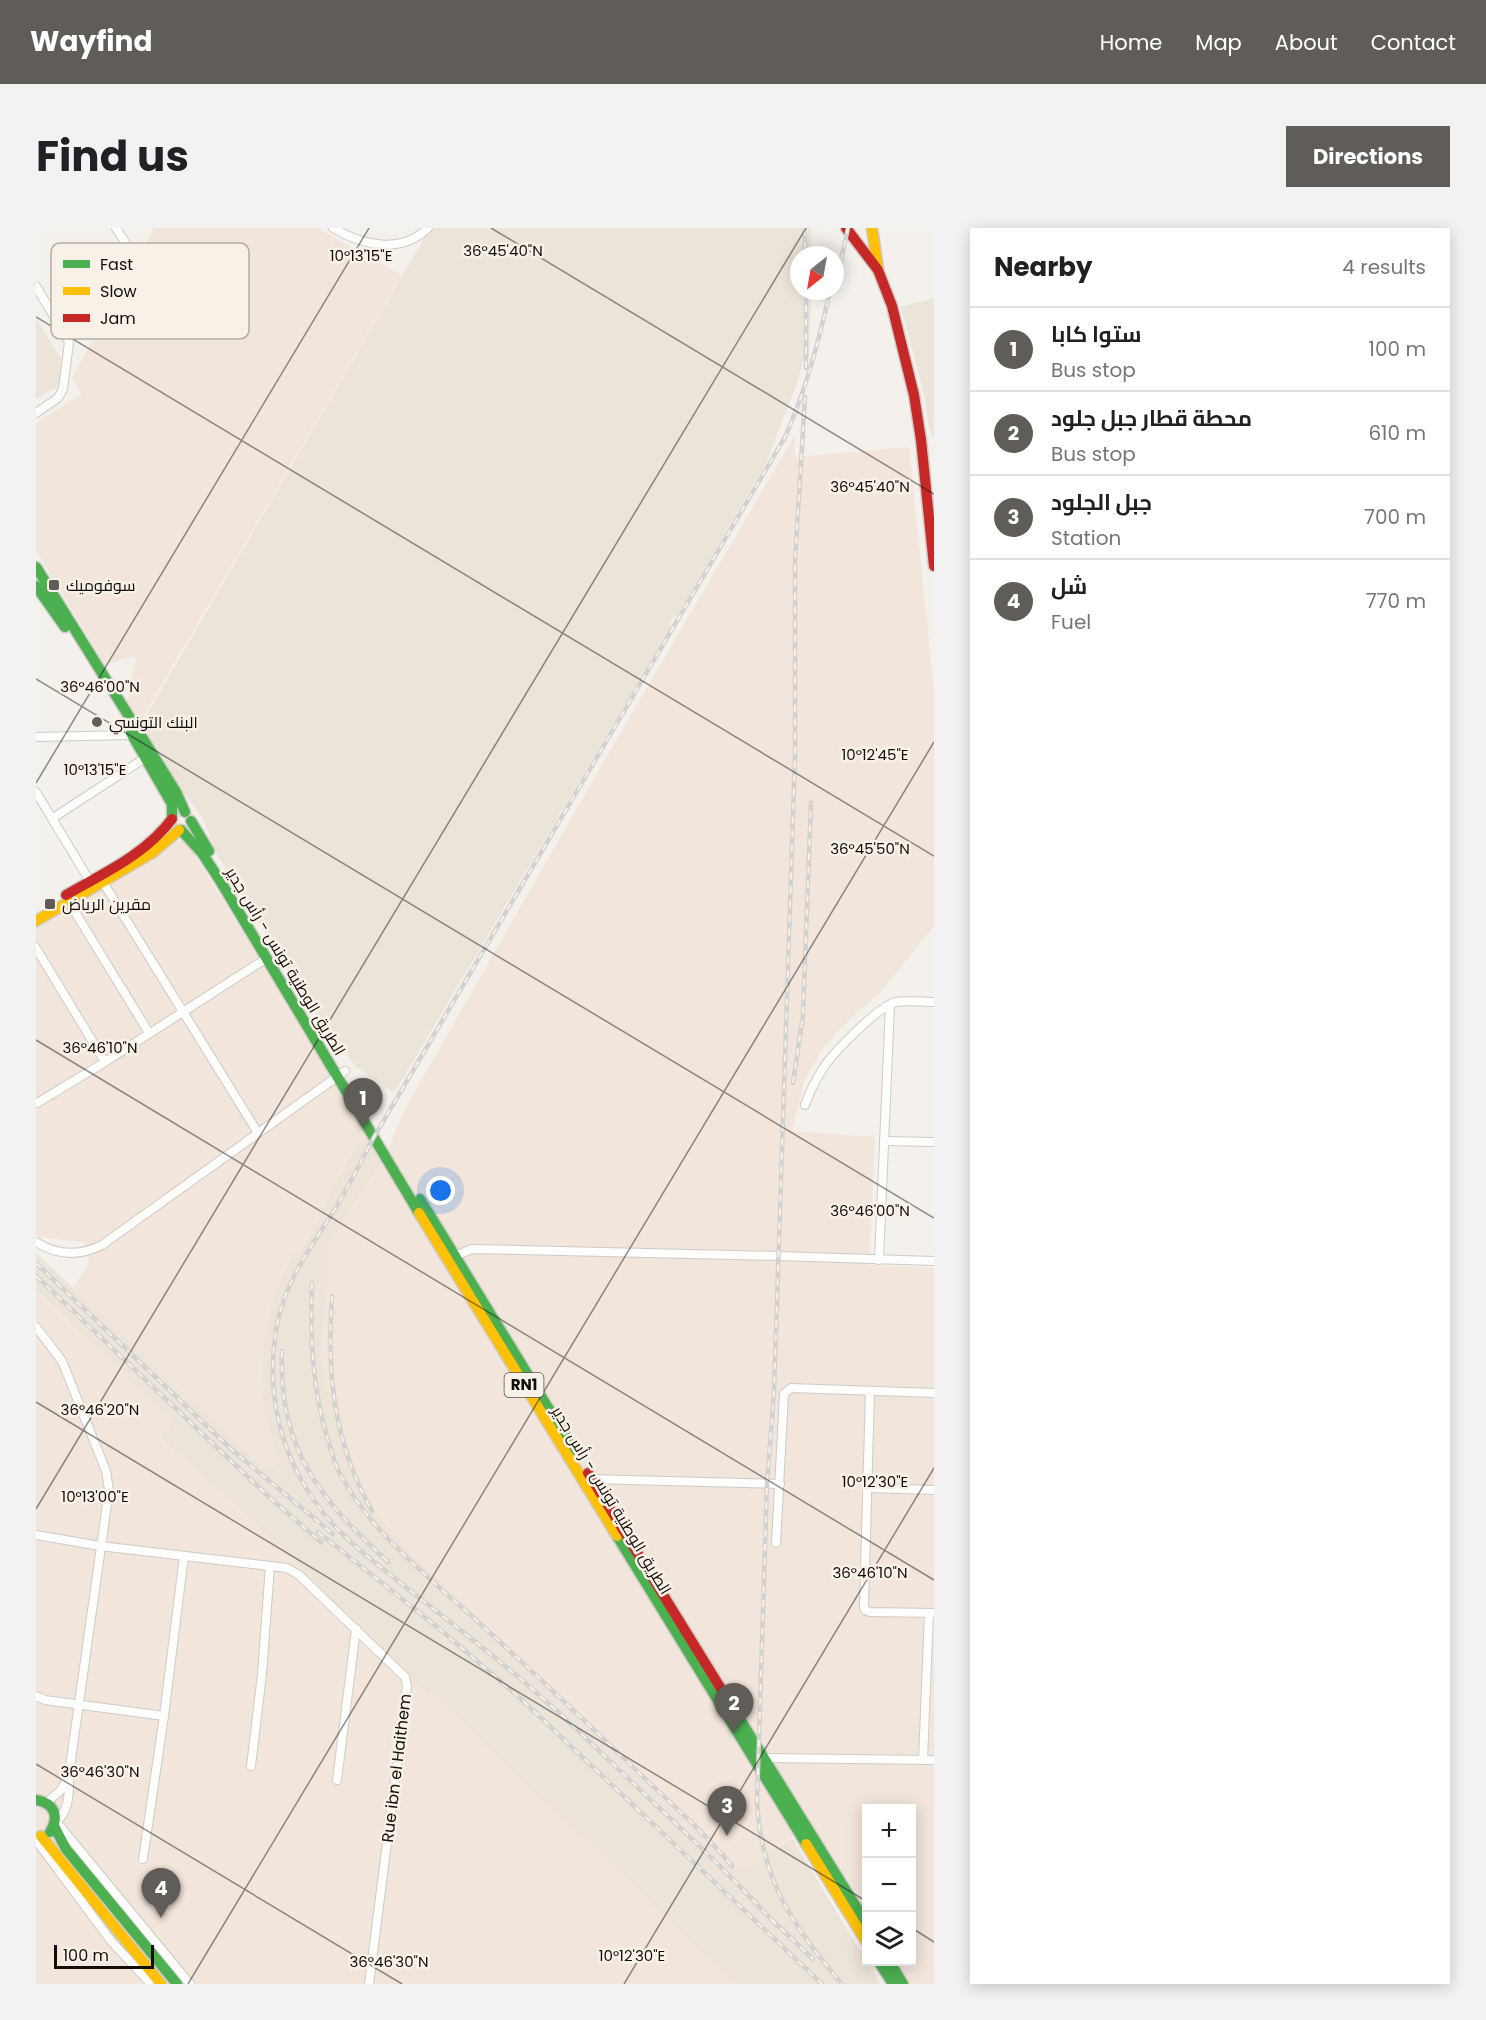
<!DOCTYPE html>
<meta charset="utf-8">
<style>
:root{--surface:#fff;--page:#f2f2f2;--text:#202124;--muted:#757577;--line:#e0e0e0;--accent:#605d59}
body{margin:0;font-family:Poppins,Cairo,sans-serif;background:var(--page);color:var(--text)}
.controls{position:absolute;right:18px;bottom:18px;display:grid;overflow:hidden;border-radius:0px;box-shadow:0 3px 15px #0003}
.controls button{width:54px;height:54px;display:grid;place-items:center;padding:0;border:0;border-bottom:2px solid var(--line);background:var(--surface);color:var(--text);font:30px sans-serif}
.compass{position:absolute;left:754px;top:18px;width:54px;height:54px;border-radius:50%;background:var(--surface);box-shadow:0 3px 15px #0003;rotate:211deg}
.scale{position:absolute;left:18px;bottom:15px;width:100px;box-sizing:border-box;padding-left:6px;border:3px solid #100e0a;border-top:0;font-size:16px;line-height:21px;white-space:nowrap;color:#100e0a;-webkit-text-stroke:4px #f8f1e7;paint-order:stroke}
.you{position:absolute;left:405px;top:963px;width:21px;height:21px;margin:-15px;border:4px solid #fff;border-radius:50%;background:#1a73e8;box-shadow:0 0 0 9px #1a73e833}
.badge{display:grid;place-items:center;width:39px;height:39px;border-radius:50%;background:var(--accent);color:#fff;font-size:20px;font-weight:700}
.pin{position:absolute;translate:-50% -50px;filter:drop-shadow(0 2px 3px #0008)}
.pin::after{content:'';position:absolute;top:32px;width:21px;height:18px;background:inherit;clip-path:polygon(0 0,100% 0,50% 100%)}
.list{margin:0;padding:0;list-style:none}
h2{display:flex;justify-content:space-between;align-items:center;height:78px;margin:0;padding:0 24px;font-size:26px}
h2 small{font-size:20px;font-weight:400;color:var(--muted)}
.list li{display:grid;grid-template-columns:39px 1fr auto;gap:18px;align-items:center;box-sizing:border-box;height:84px;padding:0 24px;border-top:2px solid var(--line)}
.list b{display:block;font-size:22px;white-space:nowrap}
.list p{margin:0;font-size:20px;white-space:nowrap;color:var(--muted)}
.list em{font-size:20px;font-style:normal;color:var(--muted)}
.icon{flex:none;width:33px;height:33px;fill:none;stroke:currentColor;stroke-width:2;stroke-linecap:round;stroke-linejoin:round}
.map{position:relative;flex:none;width:898px;height:1756px;overflow:hidden;border-radius:0px}
header{display:flex;align-items:center;gap:36px;box-sizing:border-box;height:84px;padding:0 30px;background:var(--accent);color:#fff}
header strong{font-size:28px}
nav{display:flex;gap:33px;margin-inline-start:auto;font-size:21px}
.intro{display:flex;align-items:center;justify-content:space-between;box-sizing:border-box;height:144px;padding:0 36px}
h1{margin:0;font-size:42px}
.button{padding:15px 27px;border-radius:0px;background:var(--accent);color:#fff;font-size:21px;font-weight:700}
main{display:flex;gap:36px;padding:0 36px}
aside{flex:1;background:var(--surface);border-radius:0px;box-shadow:0 3px 15px #0003}
.map>svg:first-child{display:block}
.built{fill:#ece4d8}
.industrial{fill:#f2e5db}
.lines{fill:none;stroke-linecap:round;stroke-linejoin:round}
.street-casing{stroke:#cecbc7;stroke-width:10}
.fast-casing{stroke:#cecbc7;stroke-width:13}
.slow-casing{stroke:#cecbc7;stroke-width:13}
.jam-casing{stroke:#cecbc7;stroke-width:13}
.street{stroke:#fdfdfc;stroke-width:8}
.fast{stroke:#4caf50;stroke-width:10}
.slow{stroke:#ffc107;stroke-width:10}
.jam{stroke:#c62828;stroke-width:10}
.rail-casing{stroke:#d3d2d1;stroke-width:4.5}
.rail{stroke:#f8f1e7;stroke-width:2;stroke-dasharray:7;stroke-linecap:butt}
.ticks{fill:none;stroke:#100e0a;stroke-width:1.5;stroke-opacity:0.45}
.poi-dot{fill:#605d59;stroke:#f8f1e7;stroke-width:2}
.labels{text-anchor:middle;stroke-width:5;stroke-linejoin:round;paint-order:stroke}
.shield{fill:#f8f1e7;stroke:#56524c;stroke-width:1.5}
.shield-label{font-size:15px;font-weight:bold;fill:#100e0a}
.poi-label{font-size:16px;fill:#100e0a;stroke:#f8f1e7;text-anchor:start}
.street-label{font-size:16px;fill:#100e0a;stroke:#f8f1e7}
.key{fill:#f8f1e7;stroke:#b2ada5;stroke-width:1.5}
.key-label{font-size:16px;fill:#100e0a}
.ticks-label{font-size:15px;text-anchor:middle;fill:#100e0a;stroke:#f8f1e7;stroke-width:5;stroke-linejoin:round;paint-order:stroke}
</style>
<header>
<strong>Wayfind</strong>
<nav><a>Home</a><a>Map</a><a>About</a><a>Contact</a></nav>
</header>
<div class="intro"><h1>Find us</h1><a class="button">Directions</a></div>
<main>
<div class="map">
<svg width="898" height="1756" viewBox="0 0 898 1756">
<rect width="100%" height="100%" fill="#f4f0eb"/>
<g class="built">
<polygon points="394,0 775,0 776,27 763,27 763,63 775,63 773,129 768,130 761,155 730,235 641,388 638,389 634,395 635,399 359,864 352,861 318,837 308,821 302,821 205,665 209,654 202,649 199,654 182,629 168,593 159,579 130,542 104,498"/>
<polygon points="898,70 898,211 893,199 888,166 865,79"/>
<polygon points="0,90 26,132 24,157 0,171"/>
<polygon points="331,902 348,930 293,1015 292,1051 285,1126 302,1171 304,1188 341,1285 365,1315 707,1642 756,1610 844,1756 700,1756 395,1466 393,1470 373,1447 330,1408 258,1333 124,1209 138,1194 0,1062 0,1025 229,1241 243,1234 235,1213 229,1185 225,1155 226,1130 234,1079 247,1046 258,1025 264,1023 282,992 297,957"/>
</g>
<g class="industrial">
<polygon points="118,0 281,0 366,47 98,504 91,473 100,430 97,428 69,437 0,322 0,195 46,166 36,150"/>
<polygon points="759,207 759,229 873,219 898,463 898,698 845,764 815,790 787,820 768,854 756,903 839,909 833,1037 898,1040 898,1756 874,1756 861,1734 876,1734 876,1580 830,1580 830,1685 775,1596 707,1642 365,1315 341,1285 327,1260 316,1233 304,1188 302,1171 291,1164 285,1126 292,1051 293,1015 348,930 371,877 575,521"/>
<polygon points="149,612 331,902 297,957 282,992 264,1023 258,1025 247,1046 234,1079 226,1130 225,1155 229,1185 235,1213 243,1234 229,1241 37,1060 53,1036 48,1014 3,1009 0,1007 0,687 131,616"/>
<polygon points="0,1063 138,1194 124,1210 258,1333 330,1408 373,1447 392,1469 395,1465 700,1756 0,1756"/>
</g>
<g class="lines">
<g class="street-casing">
<g id="street">
<polyline points="80,0 97,27"/>
<path d="M297,0c29,17 68,27 95,0"/>
<polyline points="0,58 33,114 27,161 22,170 0,185"/>
<polyline points="0,509 96,507"/>
<polyline points="0,564 55,655"/>
<polyline points="17,590 109,530"/>
<polyline points="65,651 222,905"/>
<polyline points="31,671 113,805"/>
<polyline points="0,720 69,834"/>
<polyline points="1,875 69,834 231,730"/>
<path d="M769,877c5,-14 12,-28 21,-41 11,-15 53,-58 70,-62 12,-2 26,0 38,0"/>
<polyline points="848,913 898,914"/>
<path d="M0,1014c22,14 44,14 66,3l243,-174"/>
<polyline points="416,1029 436,1021 743,1028 898,1033"/>
<polyline points="843,1032 854,777"/>
<path d="M0,1099l26,34 44,110 3,19 -40,284c0,15 1,32 -9,44h-4"/>
<polyline points="834,1163 828,1378 829,1382 834,1384 898,1385"/>
<polyline points="553,1251 744,1256"/>
<polyline points="831,1260 898,1262"/>
<polyline points="0,1307 64,1318 251,1340 263,1347 369,1449 371,1458 333,1756"/>
<polyline points="740,1315 748,1166 755,1160 898,1165"/>
<polyline points="0,1468 9,1472 128,1488"/>
<polyline points="729,1530 898,1532"/>
<polyline points="887,1532 893,1385"/>
<polyline points="215,1538 226,1446 234,1338"/>
<polyline points="301,1552 320,1401"/>
<polyline points="11,1574 25,1562 31,1551"/>
<polyline points="23,1597 154,1756"/>
<polyline points="0,1612 75,1713 115,1756"/>
<polyline points="107,1631 128,1488 148,1328"/>
</g>
</g>
<g class="fast-casing">
<g id="fast">
<polyline points="0,339 140,564 149,584"/>
<polyline points="0,358 29,399"/>
<polyline points="95,505 136,576 136,589"/>
<polyline points="155,593 173,623"/>
<polyline points="145,602 166,625 183,651 383,985"/>
<polyline points="384,971 538,1222"/>
<polyline points="581,1308 770,1616"/>
<polyline points="700,1485 830,1695"/>
<path d="M0,1572c18,3 24,16 14,32"/>
<polyline points="18,1598 30,1621 141,1756"/>
<polyline points="843,1734 857,1756"/>
<polyline points="854,1734 867,1756"/>
</g>
</g>
<g class="slow-casing">
<g id="slow">
<polyline points="836,0 842,41"/>
<polyline points="0,693 116,625 143,602"/>
<polyline points="383,985 581,1308"/>
<polyline points="5,1608 125,1756"/>
<polyline points="770,1616 830,1713"/>
</g>
</g>
<g class="jam-casing">
<g id="jam">
<polyline points="810,0 842,42 856,78 878,167 885,212 898,338"/>
<path d="M30,667c38,-22 79,-40 106,-76"/>
<polyline points="552,1245 700,1485"/>
</g>
</g>
<use href="#street" class="street"/>
<use href="#fast" class="fast"/>
<use href="#slow" class="slow"/>
<use href="#jam" class="jam"/>
<g class="rail-casing">
<g id="rail">
<polyline points="768,0 770,27"/>
<polyline points="799,60 812,0"/>
<polyline points="770,63 770,140"/>
<path d="M769,169l-10,164v194l-21,637 -7,91 -10,319c4,77 36,125 85,182"/>
<polyline points="757,855 767,787 775,575"/>
<polyline points="0,1035 195,1221 297,1306"/>
<polyline points="0,1048 233,1269 285,1314"/>
<path d="M276,1055c-2,54 0,105 16,157 3,10 6,21 10,30 31,61 88,105 138,150 53,48 105,97 156,146 34,33 70,64 100,100"/>
<path d="M296,1068c-5,79 1,145 40,215"/>
<path d="M246,1123c-4,98 38,148 106,211"/>
<polyline points="282,1304 400,1398 484,1470 786,1756"/>
<polyline points="734,1690 777,1731"/>
<path d="M740,1697c-44,-49 -91,-93 -139,-138 -40,-38 -79,-77 -121,-112 -37,-31 -75,-60 -113,-90 -32,-26 -66,-50 -89,-85 -33,-47 -47,-104 -39,-162 6,-52 33,-86 60,-129 14,-23 26,-48 39,-72l411,-700c21,-46 34,-96 45,-146"/>
</g>
</g>
<use href="#rail" class="rail"/>
</g>
<path class="ticks" d="M455,0l443,266M0,89l898,539M0,451l898,539M0,555l333,-555M0,812l898,540M0,1174l830,499M0,1281l770,-1281M0,1536l366,220M876,1700l22,14M152,1756l746,-1242M588,1756l310,-516"/>
<g class="poi-dot">
<rect x="12" y="351" width="12" height="12" rx="3"/>
<circle cx="61" cy="494" r="6"/>
<rect x="8" y="670" width="12" height="12" rx="3"/>
</g>
<g class="labels">
<rect class="shield" x="468.5" y="1145" width="39" height="24" rx="4.5"/>
<g class="shield-label">
<text x="488" y="1162">RN1</text>
</g>
<g class="poi-label">
<text x="30" y="363">سوفوميك</text>
<text x="73" y="500">البنك التونسي</text>
<text x="26" y="682">مقرين الرياض</text>
</g>
<g class="street-label">
<text transform="translate(250 733) rotate(59)" y="6">الطريق الوطنية تونس - رأس جدير</text>
<text transform="translate(576 1272) rotate(59)" y="6">الطريق الوطنية تونس - رأس جدير</text>
<text transform="translate(360 1540) rotate(-83)" y="6">Rue ibn el Haithem</text>
</g>
</g>
<rect x="15" y="15" width="198" height="96" rx="9" class="key"/>
<rect x="27" y="32" width="27" height="8" fill="#4caf50"/>
<rect x="27" y="59" width="27" height="8" fill="#ffc107"/>
<rect x="27" y="86" width="27" height="8" fill="#c62828"/>
<g class="key-label">
<text x="64" y="42">Fast</text>
<text x="64" y="69">Slow</text>
<text x="64" y="96">Jam</text>
</g>
<g class="ticks-label">
<text x="467" y="28">36°45'40"N</text>
<text x="325" y="33">10°13'15"E</text>
<text x="834" y="264">36°45'40"N</text>
<text x="64" y="464">36°46'00"N</text>
<text x="839" y="532">10°12'45"E</text>
<text x="59" y="547">10°13'15"E</text>
<text x="834" y="626">36°45'50"N</text>
<text x="64" y="825">36°46'10"N</text>
<text x="834" y="988">36°46'00"N</text>
<text x="64" y="1187">36°46'20"N</text>
<text x="839" y="1259">10°12'30"E</text>
<text x="59" y="1274">10°13'00"E</text>
<text x="834" y="1350">36°46'10"N</text>
<text x="64" y="1549">36°46'30"N</text>
<text x="596" y="1733">10°12'30"E</text>
<text x="353" y="1739">36°46'30"N</text>
</g>
</svg>
<div class="controls">
<button>+</button>
<button>−</button>
<button><svg class="icon" aria-label="layers" viewBox="0 0 24 24"><path d="M12 4l9 5-9 5-9-5zM3 14l9 5 9-5"/></svg></button>
</div>
<svg class="compass" viewBox="-18 -18 36 36"><path d="M0-13l5 13h-10z" fill="#e53935"/><path d="M0 13l5-13h-10z" fill="#757577"/></svg>
<div class="scale">100 m</div>
<div class="you"></div>
<div class="pin badge" style="left:327px;top:900px">1</div>
<div class="pin badge" style="left:698px;top:1505px">2</div>
<div class="pin badge" style="left:691px;top:1608px">3</div>
<div class="pin badge" style="left:125px;top:1690px">4</div>
</div>
<aside>
<h2>Nearby<small>4 results</small></h2>
<ul class="list">
<li><span class="badge">1</span><div><b>ستوا كابا</b><p>Bus stop</p></div><em>100 m</em></li>
<li><span class="badge">2</span><div><b>محطة قطار جبل جلود</b><p>Bus stop</p></div><em>610 m</em></li>
<li><span class="badge">3</span><div><b>جبل الجلود</b><p>Station</p></div><em>700 m</em></li>
<li><span class="badge">4</span><div><b>شل</b><p>Fuel</p></div><em>770 m</em></li>
</ul>
</aside>
</main>
